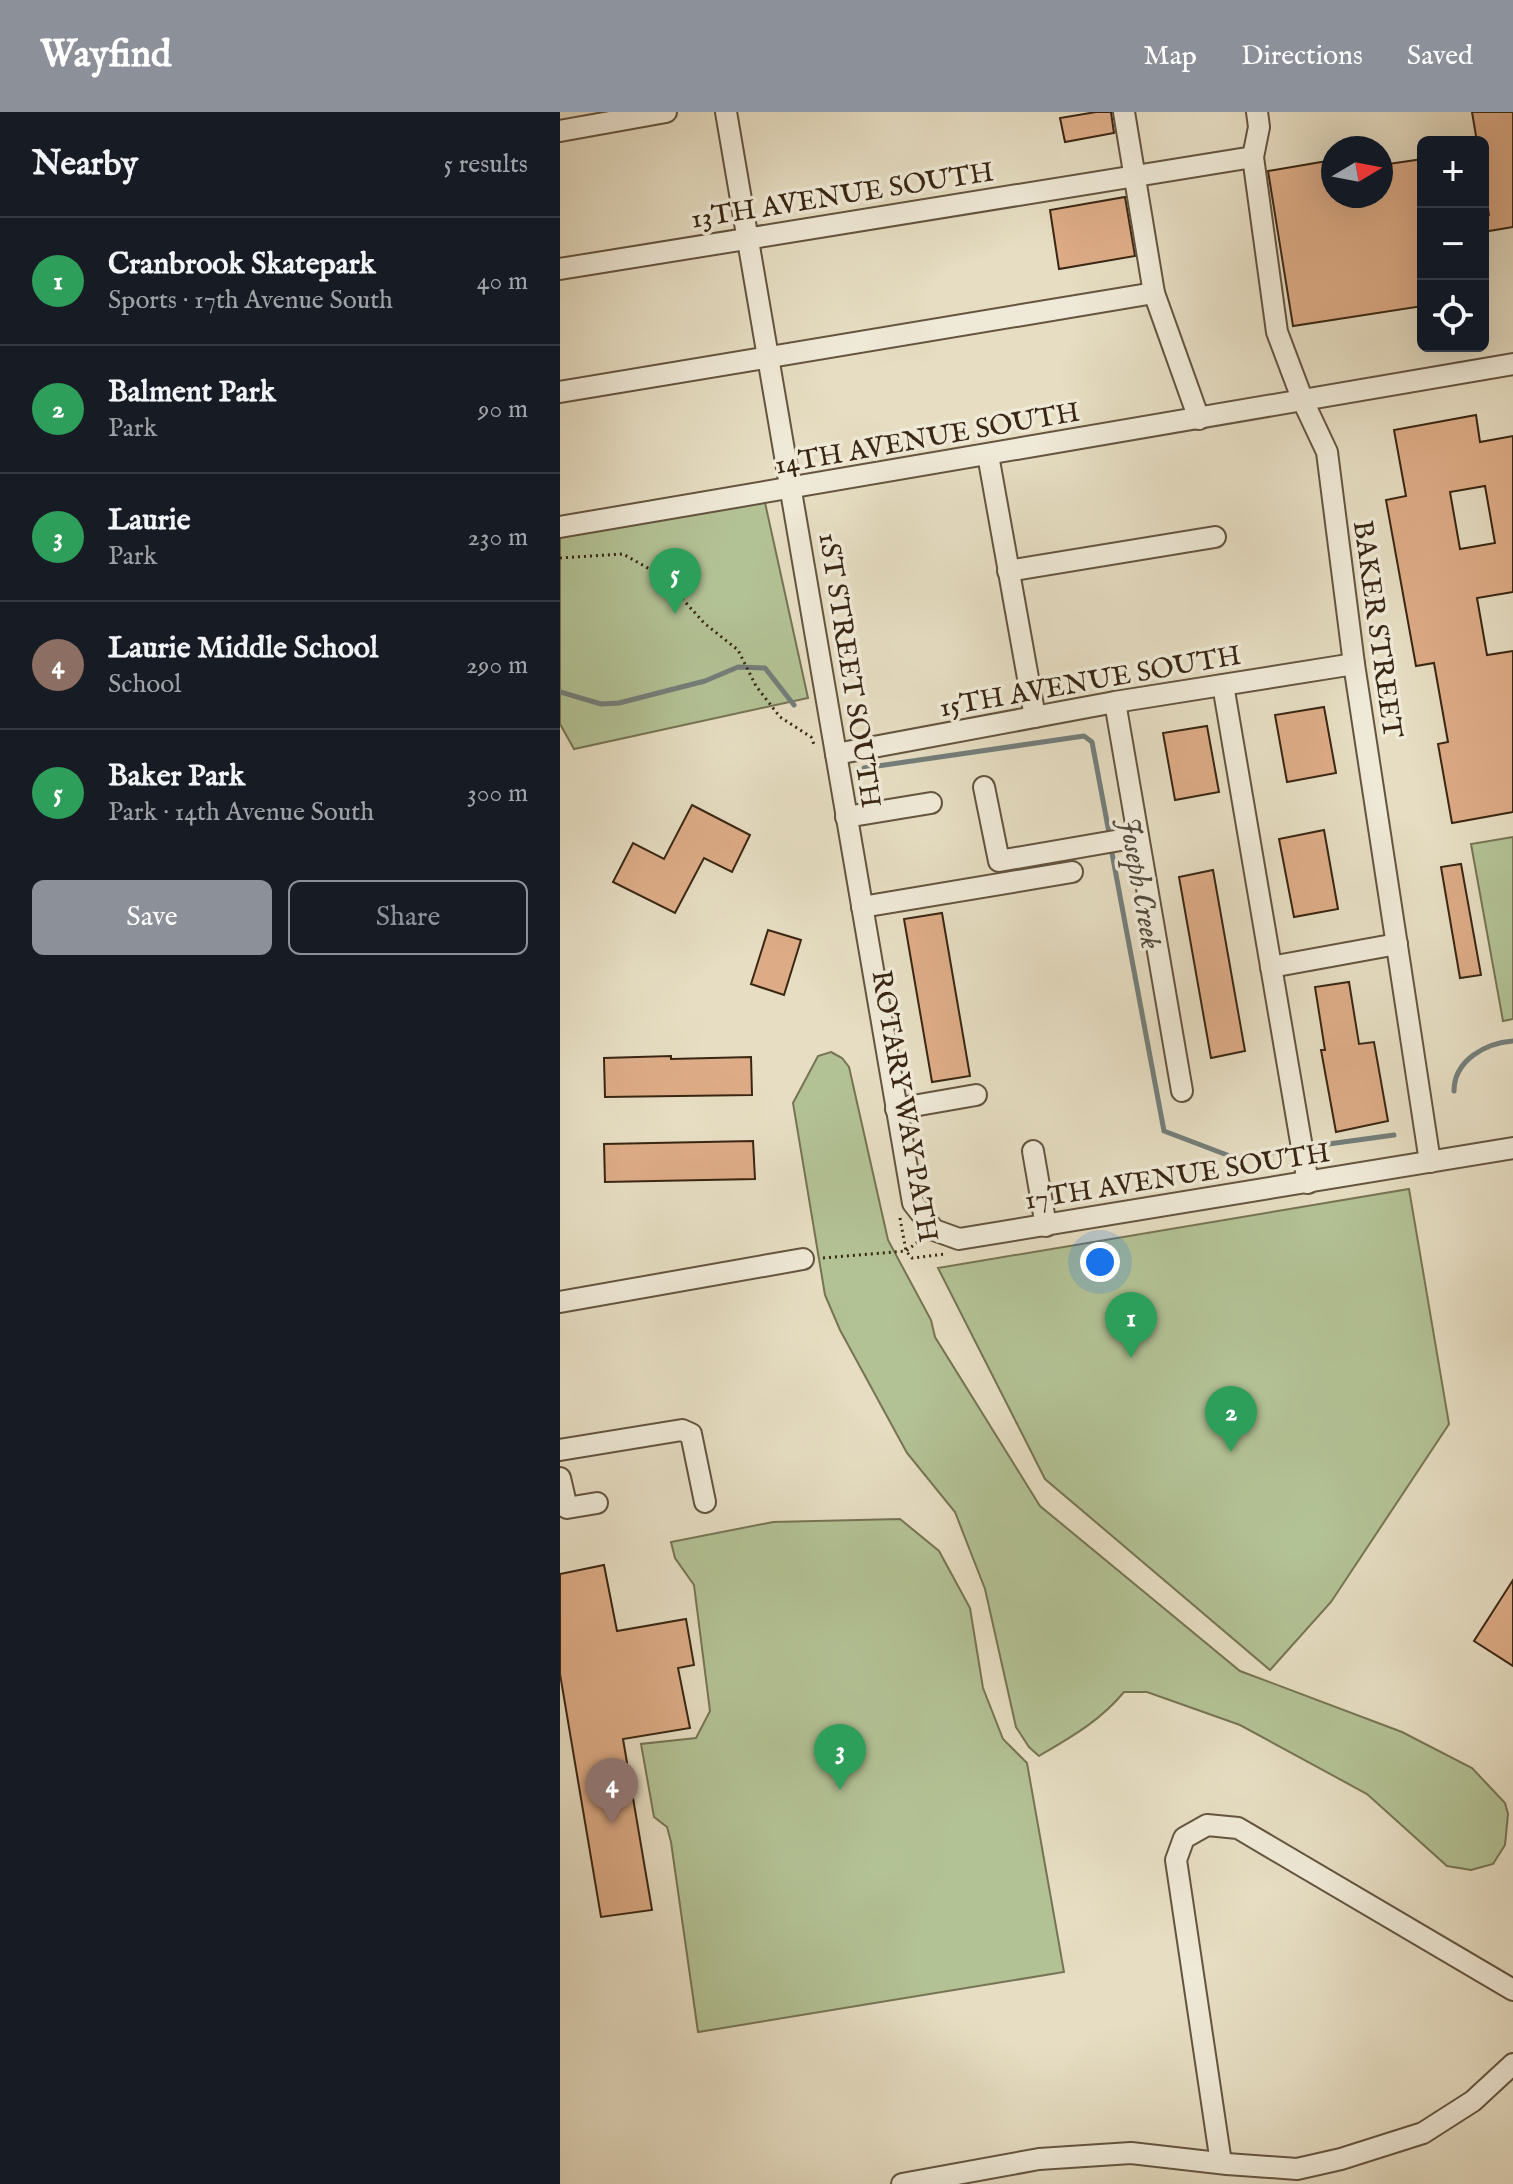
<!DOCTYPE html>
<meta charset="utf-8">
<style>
:root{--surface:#171b24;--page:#242831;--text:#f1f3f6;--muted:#9ea1a6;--line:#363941;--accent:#8c9099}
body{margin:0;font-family:"IM FELL English",serif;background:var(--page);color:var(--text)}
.controls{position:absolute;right:24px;top:24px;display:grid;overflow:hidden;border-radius:12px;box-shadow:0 8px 32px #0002}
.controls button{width:72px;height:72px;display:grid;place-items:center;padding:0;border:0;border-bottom:2px solid var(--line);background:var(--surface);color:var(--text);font:40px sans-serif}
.compass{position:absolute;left:761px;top:24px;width:72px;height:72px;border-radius:50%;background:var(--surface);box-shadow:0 8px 32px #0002;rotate:80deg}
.you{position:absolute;left:540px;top:1150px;width:28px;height:28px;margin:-20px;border:6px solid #fff;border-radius:50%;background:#1a73e8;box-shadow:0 0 0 12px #1a73e833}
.badge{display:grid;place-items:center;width:52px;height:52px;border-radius:50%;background:var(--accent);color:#fff;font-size:26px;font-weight:700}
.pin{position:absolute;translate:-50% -66px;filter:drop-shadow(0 2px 4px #0008)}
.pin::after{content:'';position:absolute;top:42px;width:28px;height:24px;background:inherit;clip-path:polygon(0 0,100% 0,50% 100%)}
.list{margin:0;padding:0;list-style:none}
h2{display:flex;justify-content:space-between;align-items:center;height:104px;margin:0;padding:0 32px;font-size:34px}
h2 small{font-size:26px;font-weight:400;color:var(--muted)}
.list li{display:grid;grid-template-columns:52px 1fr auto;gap:24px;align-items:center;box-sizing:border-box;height:128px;padding:0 32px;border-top:2px solid var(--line)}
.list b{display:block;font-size:30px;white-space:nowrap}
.list p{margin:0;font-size:26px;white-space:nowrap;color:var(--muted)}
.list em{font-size:26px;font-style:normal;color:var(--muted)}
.actions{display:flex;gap:16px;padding:24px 32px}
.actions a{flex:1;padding:18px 0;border:2px solid var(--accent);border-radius:12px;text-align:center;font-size:28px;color:var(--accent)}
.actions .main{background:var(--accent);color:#fff}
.icon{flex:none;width:44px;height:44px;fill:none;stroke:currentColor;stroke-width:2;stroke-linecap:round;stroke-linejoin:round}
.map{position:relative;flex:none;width:953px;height:2072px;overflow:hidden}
header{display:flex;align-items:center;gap:48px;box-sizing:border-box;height:112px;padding:0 40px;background:var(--accent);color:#fff}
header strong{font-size:38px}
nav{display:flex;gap:44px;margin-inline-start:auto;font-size:28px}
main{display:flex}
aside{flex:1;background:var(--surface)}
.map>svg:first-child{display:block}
.green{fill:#b3c295;stroke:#767454;stroke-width:2}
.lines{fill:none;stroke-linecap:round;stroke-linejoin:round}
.stream{stroke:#747e7a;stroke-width:5}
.building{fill:#ddac87;stroke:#392613;stroke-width:2;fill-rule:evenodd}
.minor-casing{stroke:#64543f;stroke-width:24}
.path{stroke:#392613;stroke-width:3;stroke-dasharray:2 4;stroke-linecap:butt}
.minor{stroke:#efe9d7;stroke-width:20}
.labels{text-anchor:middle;stroke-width:7;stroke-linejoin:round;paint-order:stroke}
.street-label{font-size:28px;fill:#392613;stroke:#efe9d7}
.water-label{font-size:30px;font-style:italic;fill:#524a3e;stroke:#efe9d7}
</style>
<header>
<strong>Wayfind</strong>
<nav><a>Map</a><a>Directions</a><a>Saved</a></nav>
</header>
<main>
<aside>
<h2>Nearby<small>5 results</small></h2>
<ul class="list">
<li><span class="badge" style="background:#2e9e5b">1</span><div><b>Cranbrook Skatepark</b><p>Sports · 17th Avenue South</p></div><em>40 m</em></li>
<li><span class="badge" style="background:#2e9e5b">2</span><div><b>Balment Park</b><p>Park</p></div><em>90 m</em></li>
<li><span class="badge" style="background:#2e9e5b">3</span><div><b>Laurie</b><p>Park</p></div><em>230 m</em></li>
<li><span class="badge" style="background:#8d6e63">4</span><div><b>Laurie Middle School</b><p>School</p></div><em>290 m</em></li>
<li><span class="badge" style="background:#2e9e5b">5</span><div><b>Baker Park</b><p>Park · 14th Avenue South</p></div><em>300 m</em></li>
</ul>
<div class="actions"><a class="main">Save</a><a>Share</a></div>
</aside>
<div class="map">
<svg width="953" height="2072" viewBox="0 0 953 2072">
<rect width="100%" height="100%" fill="#e6ddc2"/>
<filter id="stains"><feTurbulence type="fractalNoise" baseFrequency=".0025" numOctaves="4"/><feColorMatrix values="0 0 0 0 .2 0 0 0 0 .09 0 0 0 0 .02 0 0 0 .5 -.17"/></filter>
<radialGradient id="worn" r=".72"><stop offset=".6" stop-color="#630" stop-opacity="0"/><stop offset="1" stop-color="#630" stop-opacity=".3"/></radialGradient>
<g class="green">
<polygon points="202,377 248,586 14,637 0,612 0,418"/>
<polygon points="953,725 953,907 943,909 911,732"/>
<path d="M271,940l11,6 7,9 39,173 43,80 4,17 105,169 200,165 162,61 70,36 33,35 3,11 -3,31 -12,19 -22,6 -24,-4 -80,-72 -127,-69 -93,-33h-23c-24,29 -53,45 -85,64l-10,-9 -13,-20 -31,-138 -30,-77 -48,-59 -67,-123 -15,-35 -32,-192 25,-47z"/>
<polygon points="849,1077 889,1312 771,1490 710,1558 485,1367 378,1156"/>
<polygon points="340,1407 379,1439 410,1496 423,1576 443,1627 467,1651 504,1860 138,1920 111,1730 107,1715 94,1705 81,1632 136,1626 150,1599 134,1473 115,1446 111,1430 213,1410"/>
</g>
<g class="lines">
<g class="stream">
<polyline points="0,580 41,592 59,591 145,569 178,555 205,556 234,593"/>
<polyline points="304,656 524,624 532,630 550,726"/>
<polyline points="551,736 604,1019 675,1046 731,1038"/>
<path d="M894,979c0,-31 32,-48 59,-50"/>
<polyline points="754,1034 834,1023"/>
</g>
</g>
<g class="building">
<polygon points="536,0 551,0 554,21 505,30 500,6"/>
<polygon points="912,0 953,0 953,115 923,120 923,103 929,103 923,69 923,30 917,30"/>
<polygon points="863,47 863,194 733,214 708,59 773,48 773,84 821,84 821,53"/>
<polygon points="565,85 575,144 499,157 490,98"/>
<path d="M916,303l4,27 33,-6v156l-36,6 10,57 26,-4v161l-61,11 -14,-79 10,-2 -14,-79 -18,3 -30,-166 20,-4 -12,-66zM925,374l10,57 -35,6 -10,-57z"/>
<polygon points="764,595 776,661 727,670 715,603"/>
<polygon points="647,614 659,680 615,688 603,621"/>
<polygon points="132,693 190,723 172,760 144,746 115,801 53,770 73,731 104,747"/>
<polygon points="764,718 778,797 734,805 719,727"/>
<polygon points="901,752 921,863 900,866 881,755"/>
<polygon points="653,758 685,939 651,946 619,765"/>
<polygon points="382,801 410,964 372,970 344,807"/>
<polygon points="208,818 241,828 224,883 191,872"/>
<polygon points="789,870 799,932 814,930 828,1009 776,1020 761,938 765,938 755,875"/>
<polygon points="111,944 111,947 191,945 192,983 45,985 44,946"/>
<polygon points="193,1029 195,1067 45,1070 44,1032"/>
<polygon points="44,1453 57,1519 126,1507 134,1553 118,1556 130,1616 63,1627 92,1798 41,1805 0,1562 0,1462"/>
<polygon points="953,1468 953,1554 914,1529"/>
</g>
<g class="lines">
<g class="minor-casing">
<g id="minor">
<polyline points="166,0 353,1091 374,1118 399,1127 953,1036"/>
<polyline points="564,0 594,181 639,307"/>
<polyline points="697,0 699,15 693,45 717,220 743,289 767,340 794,552 870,1050"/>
<polyline points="0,19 106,0"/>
<polyline points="0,157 693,45"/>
<polyline points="0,280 594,181"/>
<polyline points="428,343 475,605"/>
<polyline points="0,415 953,252"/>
<polyline points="448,459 655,425"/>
<polyline points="663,573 748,1071"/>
<polyline points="555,590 622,979"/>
<polyline points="276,642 555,590 794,552"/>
<polyline points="424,675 439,749 578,725"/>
<polyline points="286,705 371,691"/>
<polyline points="302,795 512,760"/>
<polyline points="711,855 837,832"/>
<polyline points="336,997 416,983"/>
<polyline points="473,1039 486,1114"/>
<polyline points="0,1190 243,1147"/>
<polyline points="0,1338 122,1318 131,1322 145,1390"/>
<polyline points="0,1366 7,1396 37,1391"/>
<polyline points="661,2051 616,1748 624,1726 647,1713 678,1716 953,1878"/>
<polyline points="342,2072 479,2047 571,2041 667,2052 737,2057 781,2047 863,2021 913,1989 953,1952"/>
</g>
</g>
<g class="path">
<polyline points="0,446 63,442 102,464 144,511 178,538 196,574 220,605 251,625 255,635"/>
<polyline points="340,1106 346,1139 352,1146 386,1142"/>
<polyline points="263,1146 346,1139 359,1129"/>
</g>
<use href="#minor" class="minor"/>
</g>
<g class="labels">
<g class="street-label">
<text transform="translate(282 82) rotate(-9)" y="10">13TH AVENUE SOUTH</text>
<text transform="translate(367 325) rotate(-10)" y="10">14TH AVENUE SOUTH</text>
<text transform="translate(819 517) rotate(82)" y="10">BAKER STREET</text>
<text transform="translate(291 558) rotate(81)" y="10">1ST STREET SOUTH</text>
<text transform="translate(530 568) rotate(-10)" y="10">15TH AVENUE SOUTH</text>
<text transform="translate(346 994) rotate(80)" y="10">ROTARY WAY PATH</text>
<text transform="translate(617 1063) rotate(-9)" y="10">17TH AVENUE SOUTH</text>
</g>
<g class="water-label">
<text transform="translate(581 771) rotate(80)" y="10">Joseph Creek</text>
</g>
</g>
<rect width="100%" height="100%" filter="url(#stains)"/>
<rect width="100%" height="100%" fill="url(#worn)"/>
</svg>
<div class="controls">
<button>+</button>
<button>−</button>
<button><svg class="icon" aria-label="locate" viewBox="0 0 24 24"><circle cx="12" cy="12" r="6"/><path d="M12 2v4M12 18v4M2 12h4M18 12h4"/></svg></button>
</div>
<svg class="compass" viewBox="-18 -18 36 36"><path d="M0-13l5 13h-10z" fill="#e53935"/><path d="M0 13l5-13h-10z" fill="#9ea1a6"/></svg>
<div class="you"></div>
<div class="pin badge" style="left:571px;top:1246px;background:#2e9e5b">1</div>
<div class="pin badge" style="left:671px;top:1340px;background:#2e9e5b">2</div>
<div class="pin badge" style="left:280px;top:1678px;background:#2e9e5b">3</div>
<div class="pin badge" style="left:52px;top:1712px;background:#8d6e63">4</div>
<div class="pin badge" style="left:115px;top:502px;background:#2e9e5b">5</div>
</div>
</main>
